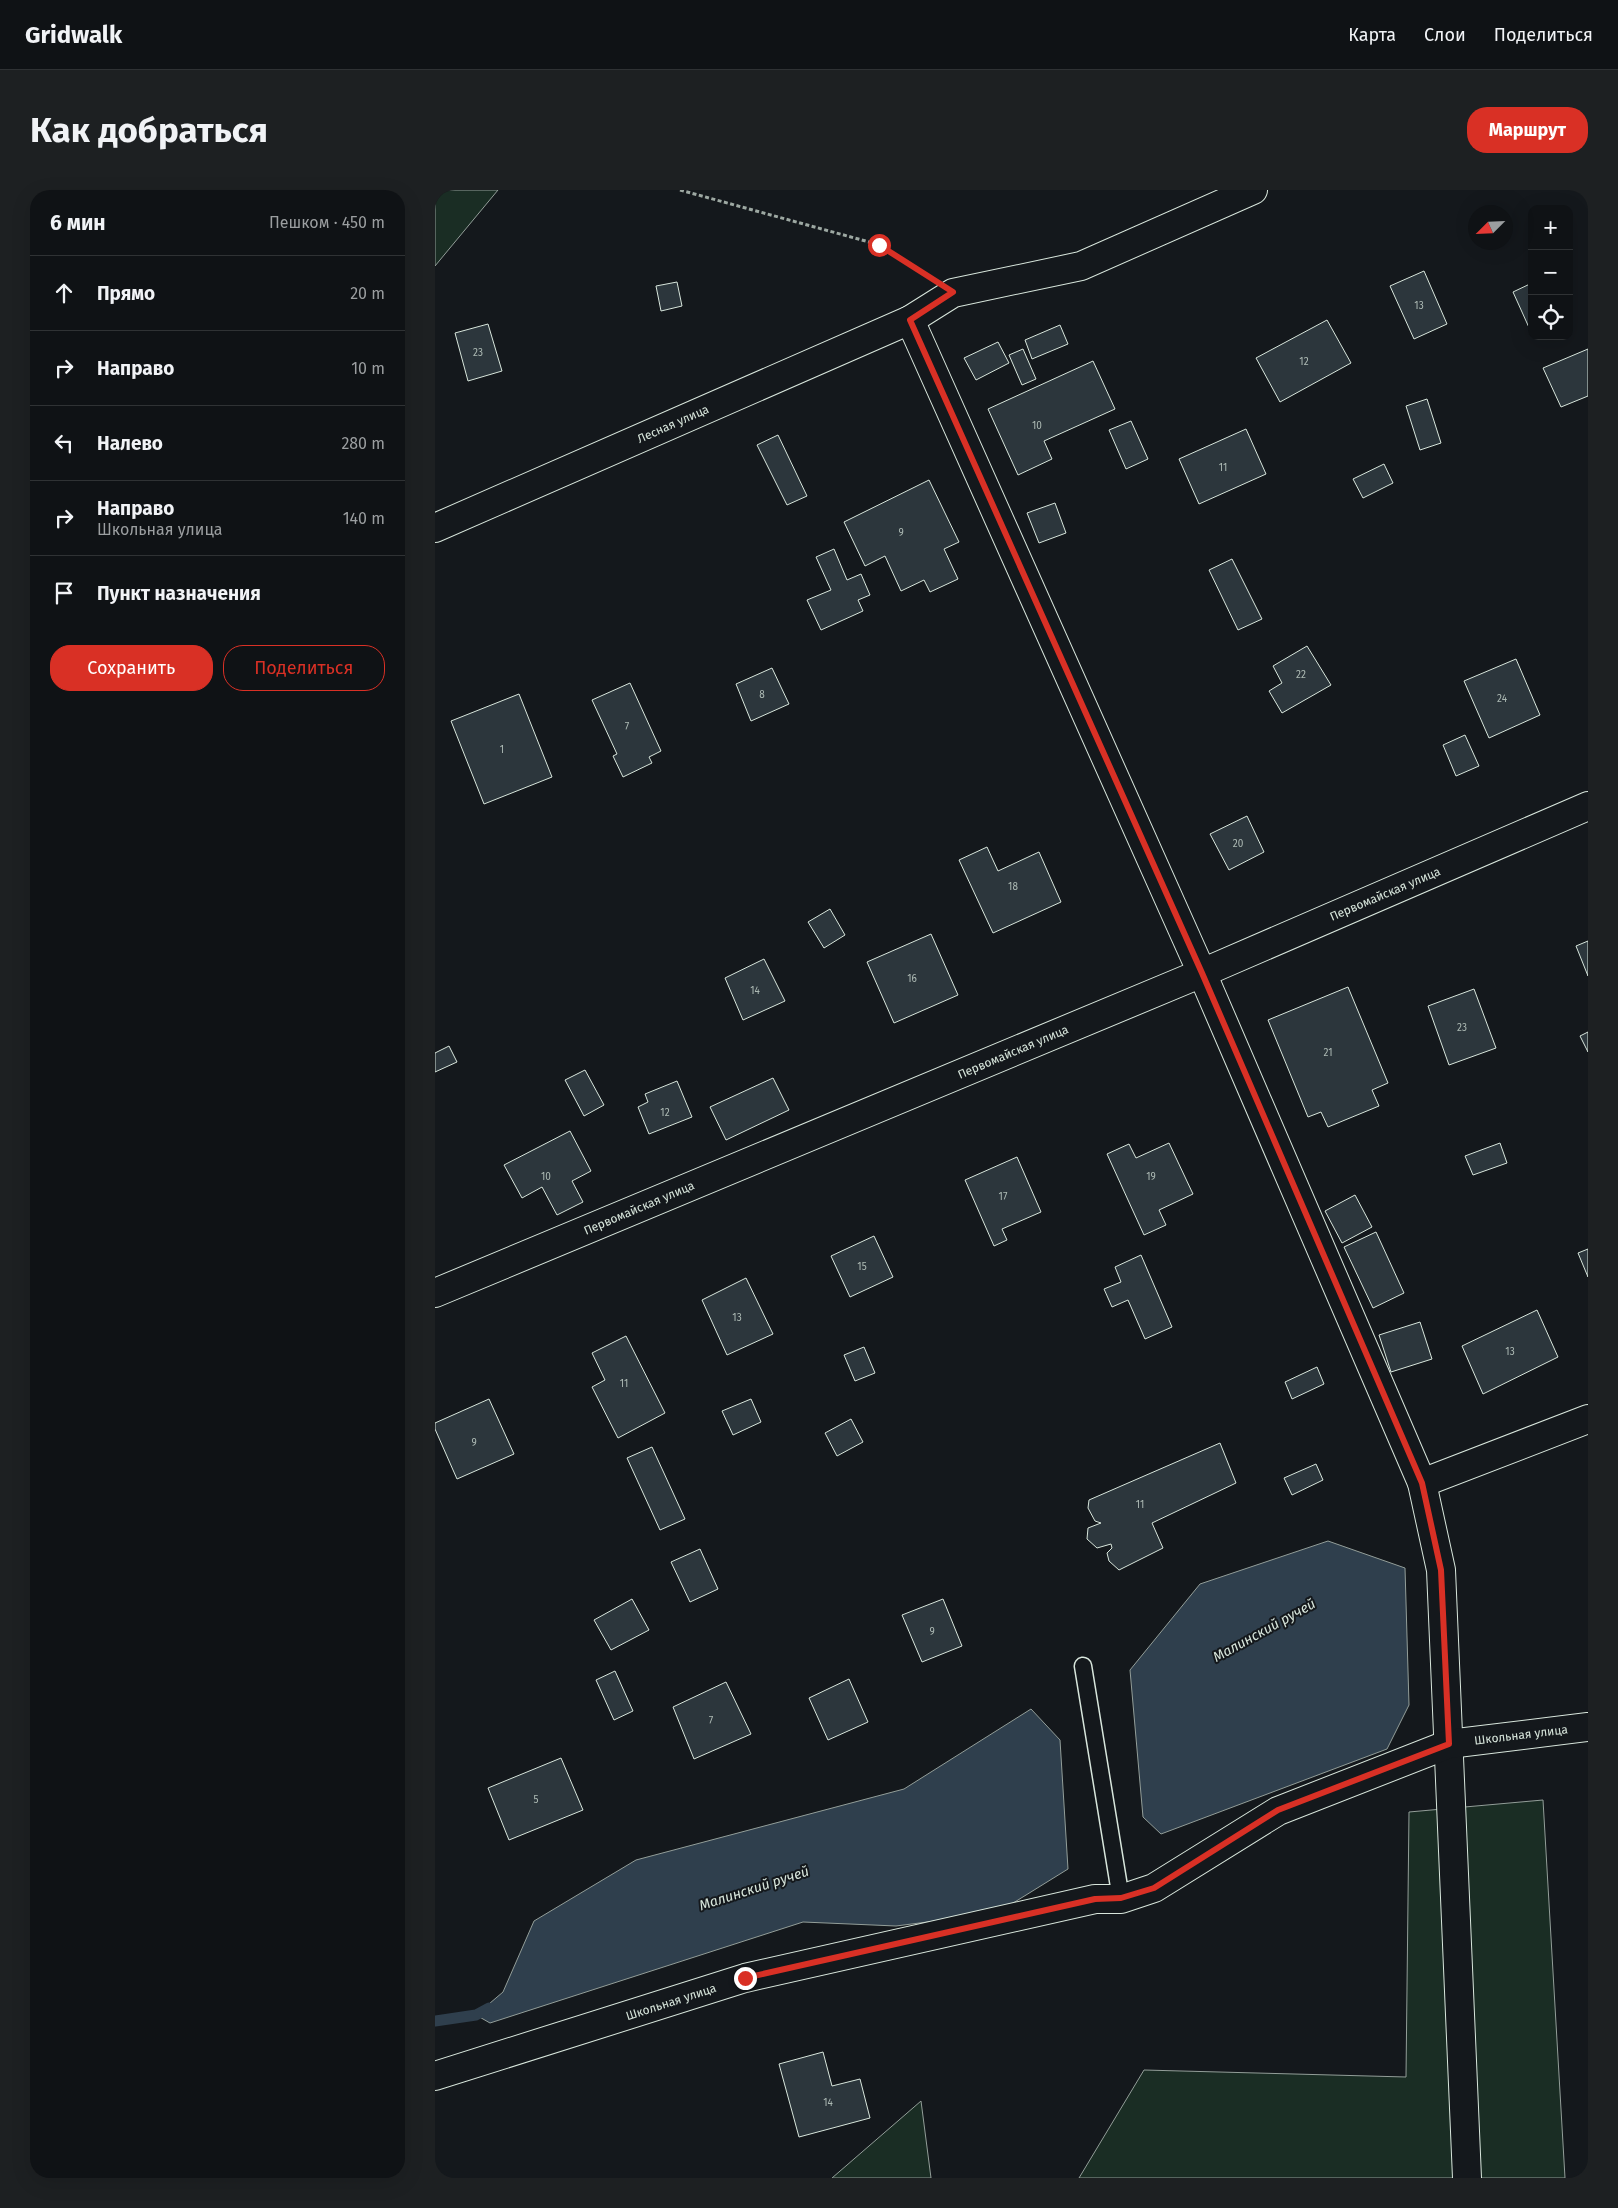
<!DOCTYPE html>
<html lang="ru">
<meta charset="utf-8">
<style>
:root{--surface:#0f1215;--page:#1d2022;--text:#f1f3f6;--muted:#9b9ea0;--line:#2f3234;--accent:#d93025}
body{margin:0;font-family:"Fira Sans",sans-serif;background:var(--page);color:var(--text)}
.controls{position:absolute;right:15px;top:15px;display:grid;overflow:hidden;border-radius:10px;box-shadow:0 5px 20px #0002}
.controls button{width:45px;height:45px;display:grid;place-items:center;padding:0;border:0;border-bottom:1px solid var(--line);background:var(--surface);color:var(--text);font:25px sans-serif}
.compass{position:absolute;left:1033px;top:15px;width:45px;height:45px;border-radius:50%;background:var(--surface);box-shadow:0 5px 20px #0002;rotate:246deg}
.stop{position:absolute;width:15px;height:15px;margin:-11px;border:4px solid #d93025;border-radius:50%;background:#fff}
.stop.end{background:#d93025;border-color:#fff;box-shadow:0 1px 5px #0008}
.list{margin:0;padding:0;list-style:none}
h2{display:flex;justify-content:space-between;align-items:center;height:65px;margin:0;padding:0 20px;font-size:21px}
h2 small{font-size:16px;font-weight:400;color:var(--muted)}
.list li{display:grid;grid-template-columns:32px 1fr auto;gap:15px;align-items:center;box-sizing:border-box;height:75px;padding:0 20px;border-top:1px solid var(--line)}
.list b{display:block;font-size:19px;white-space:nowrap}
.list p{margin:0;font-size:16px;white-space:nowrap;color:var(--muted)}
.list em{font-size:16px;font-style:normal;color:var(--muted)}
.actions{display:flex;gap:10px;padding:15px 20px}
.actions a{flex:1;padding:11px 0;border:1px solid var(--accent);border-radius:20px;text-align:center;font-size:18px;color:var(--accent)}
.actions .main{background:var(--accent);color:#fff}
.icon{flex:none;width:28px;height:28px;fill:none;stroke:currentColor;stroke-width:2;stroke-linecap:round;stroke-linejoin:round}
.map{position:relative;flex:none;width:1153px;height:1988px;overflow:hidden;border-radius:20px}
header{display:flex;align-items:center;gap:30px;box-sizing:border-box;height:70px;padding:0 25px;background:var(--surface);border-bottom:1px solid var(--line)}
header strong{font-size:24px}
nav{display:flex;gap:28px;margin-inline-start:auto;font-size:18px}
.intro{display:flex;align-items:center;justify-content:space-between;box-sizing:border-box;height:120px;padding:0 30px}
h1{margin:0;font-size:35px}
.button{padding:12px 22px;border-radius:20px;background:var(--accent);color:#fff;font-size:18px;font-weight:700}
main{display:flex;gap:30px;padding:0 30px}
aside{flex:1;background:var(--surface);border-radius:20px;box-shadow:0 5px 20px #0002}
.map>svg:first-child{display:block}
.green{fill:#1a2d24;stroke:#939e99}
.water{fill:#2f3f4d;stroke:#939e99}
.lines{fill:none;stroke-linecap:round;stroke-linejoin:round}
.stream{stroke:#2f3f4d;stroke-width:11}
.building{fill:#2c363c;stroke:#d8e6dc}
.service-casing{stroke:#d8e6dc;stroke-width:19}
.minor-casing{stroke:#d8e6dc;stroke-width:30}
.path{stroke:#9da8a2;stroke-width:3;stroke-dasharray:4 2.5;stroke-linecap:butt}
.service{stroke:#14181c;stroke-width:16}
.minor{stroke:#14181c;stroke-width:28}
.route{stroke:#d93025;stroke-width:6}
.labels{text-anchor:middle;stroke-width:4;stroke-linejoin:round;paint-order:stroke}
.number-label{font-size:10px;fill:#adbab4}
.street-label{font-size:12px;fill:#d8e6dc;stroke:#14181c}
.water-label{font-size:14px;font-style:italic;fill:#d8e6dc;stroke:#14181c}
</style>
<header>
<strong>Gridwalk</strong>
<nav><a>Карта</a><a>Слои</a><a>Поделиться</a></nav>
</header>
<div class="intro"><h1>Как добраться</h1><a class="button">Маршрут</a></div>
<main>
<aside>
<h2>6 мин<small>Пешком · 450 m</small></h2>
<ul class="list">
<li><svg class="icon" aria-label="ahead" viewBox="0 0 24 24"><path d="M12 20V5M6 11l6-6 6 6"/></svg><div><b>Прямо</b></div><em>20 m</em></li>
<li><svg class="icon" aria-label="right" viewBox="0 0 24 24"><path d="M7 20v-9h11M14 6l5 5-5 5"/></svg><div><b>Направо</b></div><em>10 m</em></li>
<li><svg class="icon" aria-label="left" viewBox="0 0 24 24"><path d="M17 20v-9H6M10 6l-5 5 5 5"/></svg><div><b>Налево</b></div><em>280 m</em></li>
<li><svg class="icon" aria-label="right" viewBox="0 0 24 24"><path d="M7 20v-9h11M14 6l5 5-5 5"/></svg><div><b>Направо</b><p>Школьная улица</p></div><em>140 m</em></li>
<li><svg class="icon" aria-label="arrive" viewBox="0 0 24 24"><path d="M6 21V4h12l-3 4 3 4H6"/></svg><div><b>Пункт назначения</b></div></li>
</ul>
<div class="actions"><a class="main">Сохранить</a><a>Поделиться</a></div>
</aside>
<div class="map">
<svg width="1153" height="1988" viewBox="0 0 1153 1988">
<rect width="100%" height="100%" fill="#14181c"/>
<g class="green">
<polygon points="0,0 63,0 0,76"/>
<polygon points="1108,1610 1130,1988 644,1988 709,1880 971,1887 974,1622"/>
<polygon points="486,1911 496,1988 397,1988"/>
</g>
<g class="water">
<polygon points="893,1351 970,1378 974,1515 952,1559 726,1644 708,1627 695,1480 765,1394"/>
<polygon points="596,1519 625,1550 633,1679 562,1723 461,1736 368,1732 55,1833 41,1825 68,1802 99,1731 201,1670 469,1599"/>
</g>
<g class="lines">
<polyline class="stream" points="0,1831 41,1825 54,1818"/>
</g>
<g class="building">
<polygon points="989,81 1012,134 979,149 955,96"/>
<polygon points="242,92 247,116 226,121 221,96"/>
<polygon points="1097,93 1097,142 1096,142 1078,102"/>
<polygon points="892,130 916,173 845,212 821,168"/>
<polygon points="53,134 67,181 33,191 20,143"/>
<polygon points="625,135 633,154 597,169 590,150"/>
<polygon points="563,152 574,173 541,190 529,168"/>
<polygon points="588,159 601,189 587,195 574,165"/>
<polygon points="1153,159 1153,206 1126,217 1108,178"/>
<polygon points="658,171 680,219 609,251 617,269 583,285 553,219"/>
<polygon points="992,209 1006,253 985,260 971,216"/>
<polygon points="696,231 713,269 691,279 674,240"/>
<polygon points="811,239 831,284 764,314 744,269"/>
<polygon points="343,245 372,306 352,315 322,255"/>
<polygon points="949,274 958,293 928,308 918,289"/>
<polygon points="494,290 524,352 509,359 523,389 495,402 489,390 466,401 450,366 430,376 409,332"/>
<polygon points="620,313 631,343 604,353 592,323"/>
<polygon points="399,359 412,390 426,384 435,405 423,410 428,421 386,440 372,410 396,400 381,367"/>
<polygon points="797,369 827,429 803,440 774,380"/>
<polygon points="872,456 896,495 847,523 834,501 847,493 838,476"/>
<polygon points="1081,469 1105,525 1054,548 1029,491"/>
<polygon points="337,478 354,514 316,531 301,494"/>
<polygon points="195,493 226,561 214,567 217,573 188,587 178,566 182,564 157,510"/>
<polygon points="84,504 117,587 49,614 16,531"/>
<polygon points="1030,545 1044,576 1021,586 1008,555"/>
<polygon points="812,626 829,662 794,680 775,644"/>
<polygon points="552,657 563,681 604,662 626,712 558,743 524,670"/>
<polygon points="395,719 410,745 389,758 373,732"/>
<polygon points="496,744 523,805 459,833 432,772"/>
<polygon points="1153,751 1153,786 1141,756"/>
<polygon points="329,769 350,811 308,830 290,788"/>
<polygon points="913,797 953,893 937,900 944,916 893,937 886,922 873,927 833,830"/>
<polygon points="1039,799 1061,858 1014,875 993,816"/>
<polygon points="1153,842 1153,862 1145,846"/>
<polygon points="14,856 22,872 0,882 0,863"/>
<polygon points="150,880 169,915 149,926 130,890"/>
<polygon points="338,888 354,920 291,950 275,917"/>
<polygon points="242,891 257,927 214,944 203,917 213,912 210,904"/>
<polygon points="135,941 156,981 137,991 148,1012 122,1025 107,997 87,1008 69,975"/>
<polygon points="734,953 758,1004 724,1020 731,1035 709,1045 672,964 694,954 701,968"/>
<polygon points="1065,953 1072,973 1038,985 1030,966"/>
<polygon points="582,967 606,1022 567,1039 572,1050 559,1056 530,990"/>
<polygon points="920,1005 937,1037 907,1053 890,1021"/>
<polygon points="941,1042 969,1103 938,1118 909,1057"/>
<polygon points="439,1046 458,1087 415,1107 396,1066"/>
<polygon points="1153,1059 1153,1087 1143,1063"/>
<polygon points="706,1065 737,1137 710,1149 693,1110 677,1117 669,1099 686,1092 680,1077"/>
<polygon points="311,1088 338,1144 292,1165 267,1110"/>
<polygon points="1102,1120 1123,1167 1048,1204 1027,1156"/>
<polygon points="985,1132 997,1169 956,1182 944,1145"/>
<polygon points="191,1146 230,1223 183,1248 157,1197 170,1190 157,1163"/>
<polygon points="429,1157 440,1183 420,1191 409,1165"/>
<polygon points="882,1177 889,1194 857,1209 850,1192"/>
<polygon points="54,1209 79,1264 22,1289 0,1239 0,1233"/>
<polygon points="316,1209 326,1232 298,1245 287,1221"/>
<polygon points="416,1229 428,1252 402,1266 390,1243"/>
<polygon points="785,1253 801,1293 717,1333 728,1358 684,1380 674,1371 672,1363 677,1358 676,1354 662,1358 652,1349 653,1338 666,1333 660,1331 653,1318 654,1310"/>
<polygon points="217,1257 250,1329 225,1340 192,1268"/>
<polygon points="881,1274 888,1290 857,1305 849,1288"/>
<polygon points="265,1359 283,1399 255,1412 236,1372"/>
<polygon points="197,1409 214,1440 176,1460 159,1430"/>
<polygon points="508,1409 527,1456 487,1472 467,1425"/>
<polygon points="180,1481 198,1521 179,1530 161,1490"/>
<polygon points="414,1489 433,1532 393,1550 374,1508"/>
<polygon points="291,1492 316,1544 259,1569 238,1517"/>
<polygon points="126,1568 148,1620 74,1650 53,1598"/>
<polygon points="388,1862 397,1896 425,1889 435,1928 364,1947 344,1874"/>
</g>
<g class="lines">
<g class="service-casing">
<polyline id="service" points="648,1476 686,1709"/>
</g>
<g class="minor-casing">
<g id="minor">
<polyline points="475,130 767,783 987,1293 1006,1380 1032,1988"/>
<polyline points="0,338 475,130 518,103 646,76 818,0"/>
<polyline points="0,1103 767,783 1153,616"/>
<polyline points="987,1293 1153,1229"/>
<polyline points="0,1886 310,1788 660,1709 686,1709 719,1698 843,1621 1014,1554 1153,1537"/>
</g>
</g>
<polyline class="path" points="245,0 445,55 488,83"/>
<use href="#service" class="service"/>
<use href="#minor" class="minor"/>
</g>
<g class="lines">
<polyline class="route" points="310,1788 660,1709 686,1708 719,1698 843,1620 1014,1554 1006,1380 987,1293 767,783 475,130 518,102 444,55"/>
</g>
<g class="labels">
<g class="number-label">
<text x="984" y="119">13</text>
<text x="43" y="166">23</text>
<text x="869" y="175">12</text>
<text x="602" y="239">10</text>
<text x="788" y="281">11</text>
<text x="466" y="346">9</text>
<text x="866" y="488">22</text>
<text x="327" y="508">8</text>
<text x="1067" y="512">24</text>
<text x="192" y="540">7</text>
<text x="67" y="563">1</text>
<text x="803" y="657">20</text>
<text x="578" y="700">18</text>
<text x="477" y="792">16</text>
<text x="320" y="804">14</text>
<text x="1027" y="841">23</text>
<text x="893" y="866">21</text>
<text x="230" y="926">12</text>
<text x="111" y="990">10</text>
<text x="716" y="990">19</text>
<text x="568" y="1010">17</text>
<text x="427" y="1080">15</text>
<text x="302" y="1131">13</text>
<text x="1075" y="1165">13</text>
<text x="189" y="1197">11</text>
<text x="39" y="1256">9</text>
<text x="705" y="1318">11</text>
<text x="497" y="1445">9</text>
<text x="276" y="1534">7</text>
<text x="101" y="1613">5</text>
<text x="393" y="1916">14</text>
</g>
<g class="street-label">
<text transform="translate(238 234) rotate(-24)" y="4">Лесная улица</text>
<text transform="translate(950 704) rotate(-23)" y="4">Первомайская улица</text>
<text transform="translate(578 862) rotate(-23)" y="4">Первомайская улица</text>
<text transform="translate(204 1018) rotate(-23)" y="4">Первомайская улица</text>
<text transform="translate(1086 1545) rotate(-7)" y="4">Школьная улица</text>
<text transform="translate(236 1812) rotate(-18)" y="4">Школьная улица</text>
</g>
<g class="water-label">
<text transform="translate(829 1440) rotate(-29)" y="5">Малинский ручей</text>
<text transform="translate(319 1698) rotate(-18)" y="5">Малинский ручей</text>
</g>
</g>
</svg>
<div class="controls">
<button>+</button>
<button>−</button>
<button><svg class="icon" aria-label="locate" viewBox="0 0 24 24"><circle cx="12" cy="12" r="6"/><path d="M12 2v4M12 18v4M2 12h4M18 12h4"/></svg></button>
</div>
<svg class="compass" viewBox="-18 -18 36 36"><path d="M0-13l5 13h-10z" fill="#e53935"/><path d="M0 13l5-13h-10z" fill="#9b9ea0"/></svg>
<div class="stop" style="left:444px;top:55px"></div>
<div class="stop end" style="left:310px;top:1788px"></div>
</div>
</main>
